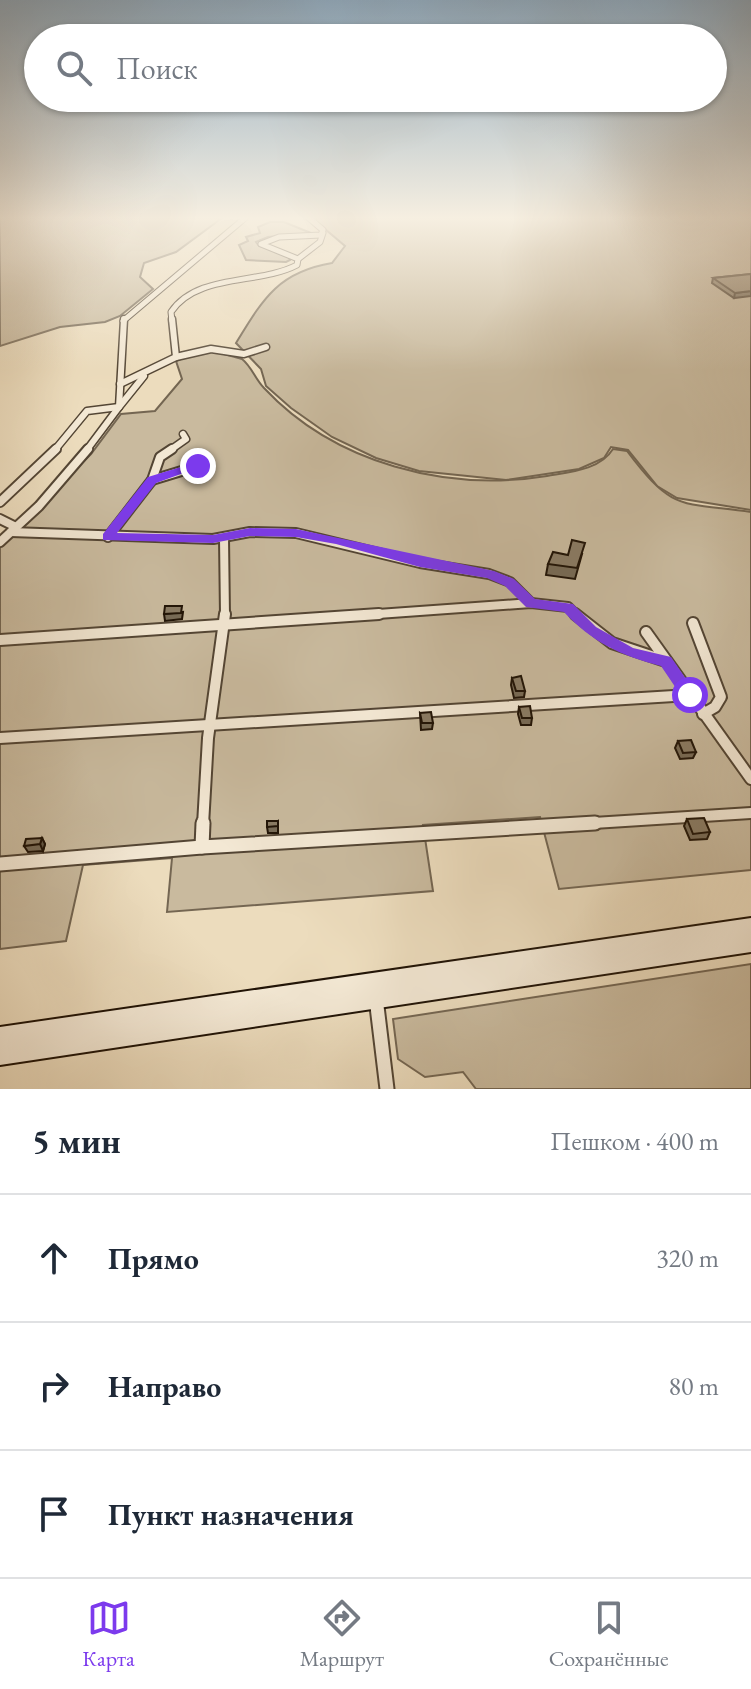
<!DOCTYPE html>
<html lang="ru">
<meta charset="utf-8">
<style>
:root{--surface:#fff;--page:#f2f2f3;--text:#1f2937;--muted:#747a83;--line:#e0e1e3;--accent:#7c3aed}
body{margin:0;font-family:"EB Garamond",serif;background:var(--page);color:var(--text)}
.stop{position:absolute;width:24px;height:24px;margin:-18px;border:6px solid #7c3aed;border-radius:50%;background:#fff}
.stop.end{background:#7c3aed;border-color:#fff;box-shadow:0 2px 8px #0008}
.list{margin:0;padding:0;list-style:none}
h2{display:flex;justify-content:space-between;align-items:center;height:104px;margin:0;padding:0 32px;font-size:34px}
h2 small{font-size:26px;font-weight:400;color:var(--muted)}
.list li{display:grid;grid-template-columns:52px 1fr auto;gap:24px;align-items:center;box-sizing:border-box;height:128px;padding:0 32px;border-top:2px solid var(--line)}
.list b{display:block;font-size:30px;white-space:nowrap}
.list em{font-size:26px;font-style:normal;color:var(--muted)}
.icon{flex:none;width:44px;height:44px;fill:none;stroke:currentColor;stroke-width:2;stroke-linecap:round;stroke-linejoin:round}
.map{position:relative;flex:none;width:751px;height:1089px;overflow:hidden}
.search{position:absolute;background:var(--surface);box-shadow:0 2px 6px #0004;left:24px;right:24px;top:24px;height:88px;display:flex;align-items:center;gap:20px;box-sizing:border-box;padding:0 28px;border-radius:44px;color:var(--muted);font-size:30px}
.sheet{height:488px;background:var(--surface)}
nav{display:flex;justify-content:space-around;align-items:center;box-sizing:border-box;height:112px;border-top:2px solid var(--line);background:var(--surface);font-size:22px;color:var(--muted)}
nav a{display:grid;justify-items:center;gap:4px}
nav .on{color:var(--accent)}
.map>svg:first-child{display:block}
.green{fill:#c9ba9e;stroke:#746652;stroke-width:2}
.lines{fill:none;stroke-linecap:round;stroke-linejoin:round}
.lane-far4-casing{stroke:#534534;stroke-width:7}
.lane-far3-casing{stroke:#534534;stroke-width:9}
.lane-far2-casing{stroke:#534534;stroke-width:12}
.lane-far1-casing{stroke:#534534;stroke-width:14}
.lane-casing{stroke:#534534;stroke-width:17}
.secondary-casing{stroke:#201306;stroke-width:4}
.lane-far4{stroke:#f3e8d4;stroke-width:5}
.lane-far3{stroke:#f3e8d4;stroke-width:6}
.lane-far2{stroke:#f3e8d4;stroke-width:8}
.lane-far1{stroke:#f3e8d4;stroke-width:10}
.lane{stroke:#f3e8d4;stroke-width:13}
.secondary{fill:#f3e8d4;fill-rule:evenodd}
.wall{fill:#776b57;stroke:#201306;stroke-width:2}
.shaded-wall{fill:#615747;stroke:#201306;stroke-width:2}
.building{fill:#8a7c65;stroke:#201306;stroke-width:2}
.route{fill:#7c3aed}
</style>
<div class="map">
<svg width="751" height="1089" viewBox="0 0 751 1089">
<rect width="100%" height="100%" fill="#ecdcbd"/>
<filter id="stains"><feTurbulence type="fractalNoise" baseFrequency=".0025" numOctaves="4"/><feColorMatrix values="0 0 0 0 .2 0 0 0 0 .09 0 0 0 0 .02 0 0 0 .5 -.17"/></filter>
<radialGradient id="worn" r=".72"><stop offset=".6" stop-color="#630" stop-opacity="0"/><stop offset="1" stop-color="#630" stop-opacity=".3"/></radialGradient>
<g class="green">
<polygon points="0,218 222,218 176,252 144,263 140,277 153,289 120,316 105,322 60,327 0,346"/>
<path d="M312,218h439v292l-74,-12 -20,-12 -29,-36 -17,-3 -7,11 -25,11 -73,11 -87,-9 -43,-13 -44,-21 -41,-29 -25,-22 -5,-17 -25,-26c27,-44 42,-71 96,-80l13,-17z"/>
<polygon points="270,222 284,222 311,233 268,237 256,242 259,246 288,254 290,260 286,262 246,260 239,245 248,241 246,237 260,233 258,227"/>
<path d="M206,349l36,10c10,8 13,20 22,29 71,76 183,104 283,88 23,-4 53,-6 66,-27l14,2c46,61 52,51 124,61v358l-192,19 -19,-72 -117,8 10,66 -266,21 5,-54 -89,7 -17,76 -66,8v-405l91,-90 30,-40 34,-3 27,-32 -6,-18z"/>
<polygon points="751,964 751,1089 476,1089 463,1072 425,1077 398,1059 393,1019"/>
</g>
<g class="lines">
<g class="lane-far4-casing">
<g id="lane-far4">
<polyline points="298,259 320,242 323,233"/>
<polyline points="123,321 245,218"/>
<path d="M172,321l-1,-9c26,-39 88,-27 126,-47l1,-6 -37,-15 18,-7 42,-2 2,-5 -14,-12"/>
</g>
</g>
<g class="lane-far3-casing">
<g id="lane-far3">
<polyline points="176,357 211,349 244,354 266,347"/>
<polyline points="120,384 176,357 172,319"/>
<polyline points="54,451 87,411 119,407 144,376"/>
<polyline points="86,451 119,407 124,319"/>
<polyline points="169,451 186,439 183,434"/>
</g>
</g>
<g class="lane-far2-casing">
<g id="lane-far2">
<polyline points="152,480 198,466"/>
<polyline points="0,502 56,449"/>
<polyline points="0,519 16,527"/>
<polyline points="11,532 213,539 250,532 296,533 420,563 489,574 510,582 531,603"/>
<polyline points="108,537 152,480 160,457 172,449"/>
<polyline points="224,538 225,616"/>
<polyline points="0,542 39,506 88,449"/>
<polyline points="350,616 531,603 568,607 577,616"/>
</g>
</g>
<g class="lane-far1-casing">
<g id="lane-far1">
<polyline points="575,614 612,643 666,661"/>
<polyline points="693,623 721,697 715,707 703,714"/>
<polyline points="646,632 751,779"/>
<polyline points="0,640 379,614"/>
<polyline points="0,738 690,695"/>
<polyline points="203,825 208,738 225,614"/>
<polyline points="562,825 751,813"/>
</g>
</g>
<g class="lane-casing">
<g id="lane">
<polyline points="202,847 203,823"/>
<polyline points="0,864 202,847 595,823"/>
<polyline points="376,998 387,1089"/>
</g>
</g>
<g class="secondary-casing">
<polygon id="secondary" points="751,918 751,952 0,1065 0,1027"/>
</g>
<use href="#lane-far4" class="lane-far4"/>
<use href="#lane-far3" class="lane-far3"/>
<use href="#lane-far2" class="lane-far2"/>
<use href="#lane-far1" class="lane-far1"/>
<use href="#lane" class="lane"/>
<use href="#secondary" class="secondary"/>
</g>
<g class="wall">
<polygon points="751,274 734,298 712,283 713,278"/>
<polygon points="582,554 575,579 546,575 548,564 568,555"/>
<polygon points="183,612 182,619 165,621 164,614"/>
<polygon points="512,678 525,691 524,697 514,698 511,685"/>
<polygon points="519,707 532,718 531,725 521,725 518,714"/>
<polygon points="420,713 433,723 432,729 421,730"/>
<polygon points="678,741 696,752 693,758 680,759 675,748"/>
<polygon points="687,819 710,832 707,839 690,840 684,826"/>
<polygon points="278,821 278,833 268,833 267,827"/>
<polygon points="42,838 45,844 43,851 28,852 24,846"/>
</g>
<g class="shaded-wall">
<polygon points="751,291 751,296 734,298 735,293"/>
<polygon points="42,838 45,844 43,851 40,844"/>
</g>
<g class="building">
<polygon points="751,274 751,291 735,293 713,278"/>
<polygon points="572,540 585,543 577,568 548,564 553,552 568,555"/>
<polygon points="165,606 182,606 181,613 164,614"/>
<polygon points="521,676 525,691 516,691 512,678"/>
<polygon points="530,706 532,718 522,718 519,707"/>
<polygon points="431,712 433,723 422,723 420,713"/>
<polygon points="691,740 696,752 683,753 678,741"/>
<polygon points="704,818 710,832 693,834 687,819"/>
<polygon points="267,821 278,821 278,826 267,827"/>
<polygon points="42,838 40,844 24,846 26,839"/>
</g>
<linearGradient id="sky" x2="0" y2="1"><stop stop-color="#8ea9be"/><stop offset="0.59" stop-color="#f6efe1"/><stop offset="1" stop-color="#f6efe1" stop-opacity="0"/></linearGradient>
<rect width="751" height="370" fill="url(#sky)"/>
<path class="route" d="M194,463l9,3 -47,17 -39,50 96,2 37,-7 46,1 198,42 20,8 21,20 38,5 23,23 37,21 38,9 26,38 -7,6 -6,-1 -23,-34c-40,-10 -69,-24 -97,-54l-38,-5 -21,-21 -18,-8 -67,-11 -84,-23 -40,-7 -46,-1 -37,7 -110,-3v-6l45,-57z"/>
<rect width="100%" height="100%" filter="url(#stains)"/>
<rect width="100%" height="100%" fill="url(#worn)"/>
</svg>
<div class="stop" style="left:690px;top:695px"></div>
<div class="stop end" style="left:198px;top:466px"></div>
<div class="search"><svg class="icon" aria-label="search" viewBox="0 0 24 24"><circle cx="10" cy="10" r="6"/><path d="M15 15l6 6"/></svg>Поиск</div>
</div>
<section class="sheet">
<h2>5 мин<small>Пешком · 400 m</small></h2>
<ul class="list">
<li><svg class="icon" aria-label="ahead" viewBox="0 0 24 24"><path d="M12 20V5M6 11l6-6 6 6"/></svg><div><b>Прямо</b></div><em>320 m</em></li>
<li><svg class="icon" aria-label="right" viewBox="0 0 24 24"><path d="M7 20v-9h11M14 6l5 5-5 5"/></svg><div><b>Направо</b></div><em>80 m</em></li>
<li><svg class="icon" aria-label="arrive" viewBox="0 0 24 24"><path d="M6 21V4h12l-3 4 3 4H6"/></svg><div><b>Пункт назначения</b></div></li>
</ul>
</section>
<nav>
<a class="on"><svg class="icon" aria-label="map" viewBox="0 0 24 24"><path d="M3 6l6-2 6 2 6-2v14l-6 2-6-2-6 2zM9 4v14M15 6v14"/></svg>Карта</a>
<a><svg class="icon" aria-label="directions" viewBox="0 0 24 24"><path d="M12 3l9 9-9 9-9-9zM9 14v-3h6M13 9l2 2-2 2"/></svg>Маршрут</a>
<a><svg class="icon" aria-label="saved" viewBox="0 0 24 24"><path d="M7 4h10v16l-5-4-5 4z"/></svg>Сохранённые</a>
</nav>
